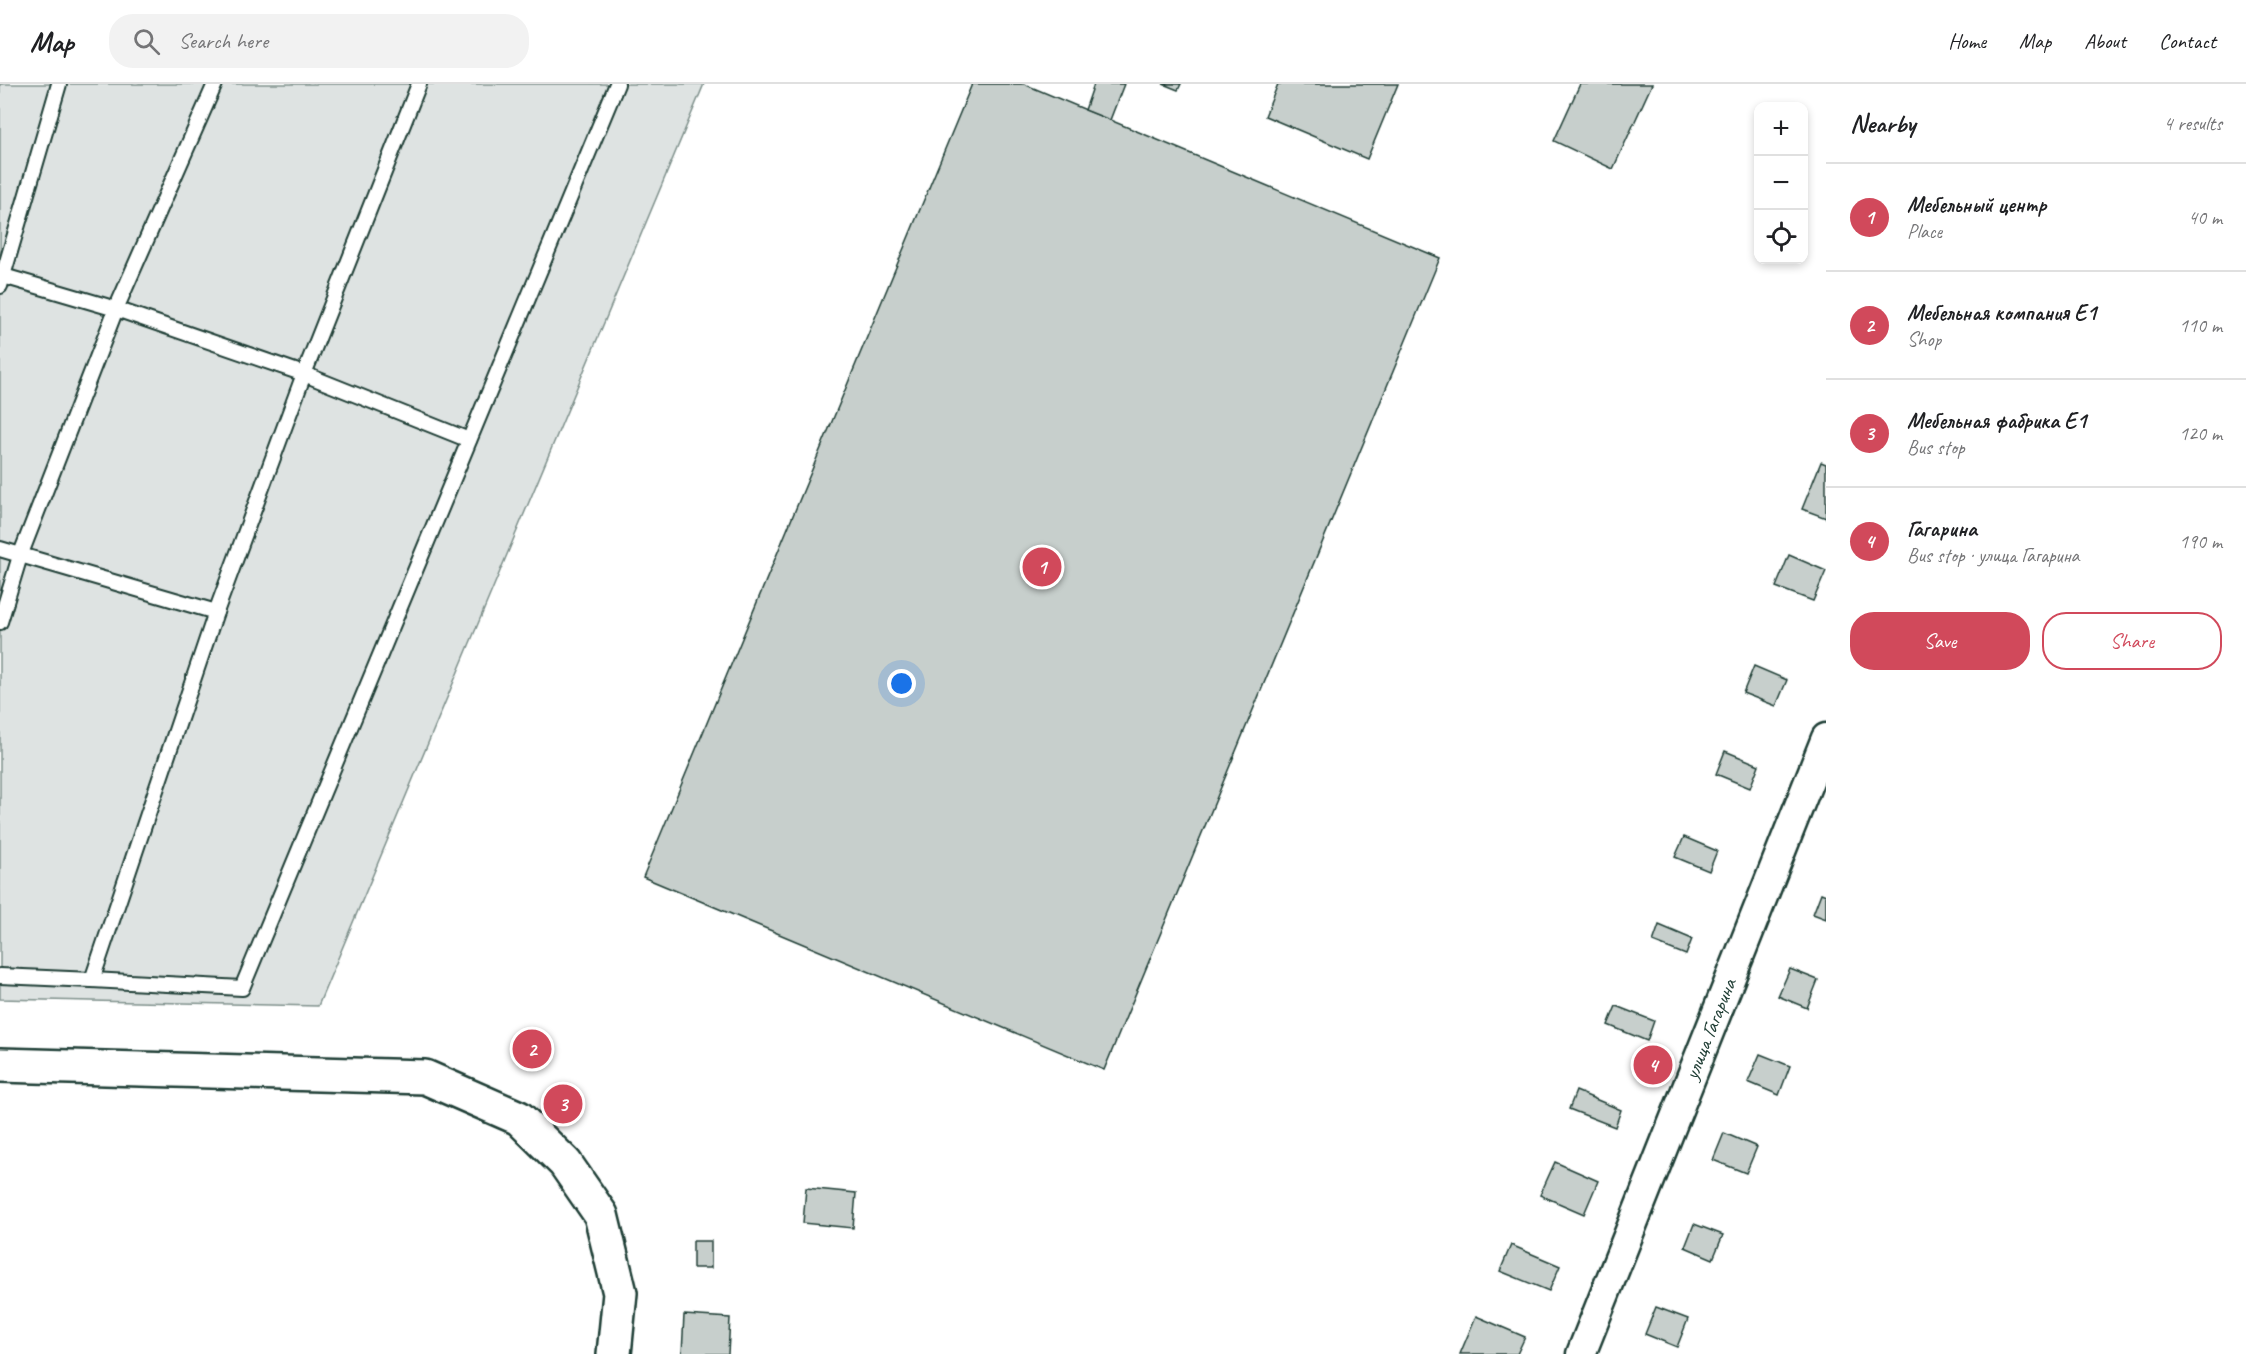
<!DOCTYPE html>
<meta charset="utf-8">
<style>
:root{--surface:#fff;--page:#f2f2f2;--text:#202124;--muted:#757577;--line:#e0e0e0;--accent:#d1495b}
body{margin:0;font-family:Caveat,sans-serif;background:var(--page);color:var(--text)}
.controls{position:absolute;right:18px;top:18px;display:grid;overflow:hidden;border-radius:12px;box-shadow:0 3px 9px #0003}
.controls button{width:54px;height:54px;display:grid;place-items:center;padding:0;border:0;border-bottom:2px solid var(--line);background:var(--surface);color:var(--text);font:30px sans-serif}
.you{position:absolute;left:902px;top:600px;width:21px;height:21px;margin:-15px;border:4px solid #fff;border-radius:50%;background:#1a73e8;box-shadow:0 0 0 9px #1a73e833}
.badge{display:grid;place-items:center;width:39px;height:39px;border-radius:50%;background:var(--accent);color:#fff;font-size:20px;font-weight:700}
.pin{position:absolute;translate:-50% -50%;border:3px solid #fff;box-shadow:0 2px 6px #0006}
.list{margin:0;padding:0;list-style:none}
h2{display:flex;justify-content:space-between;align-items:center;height:78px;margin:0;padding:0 24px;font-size:26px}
h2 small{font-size:20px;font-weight:400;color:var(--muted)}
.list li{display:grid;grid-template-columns:39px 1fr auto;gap:18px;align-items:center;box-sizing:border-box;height:108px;padding:0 24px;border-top:2px solid var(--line)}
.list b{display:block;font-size:22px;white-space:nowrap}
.list p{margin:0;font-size:20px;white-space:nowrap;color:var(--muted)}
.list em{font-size:20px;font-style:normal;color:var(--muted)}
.actions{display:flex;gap:12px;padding:18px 24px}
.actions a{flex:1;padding:14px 0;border:2px solid var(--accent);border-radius:24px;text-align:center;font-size:21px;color:var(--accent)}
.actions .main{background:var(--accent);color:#fff}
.icon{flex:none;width:33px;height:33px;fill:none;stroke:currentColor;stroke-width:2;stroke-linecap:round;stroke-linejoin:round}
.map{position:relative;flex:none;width:1826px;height:1270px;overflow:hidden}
header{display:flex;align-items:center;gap:36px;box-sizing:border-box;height:84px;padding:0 30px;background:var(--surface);border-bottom:2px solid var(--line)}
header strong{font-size:28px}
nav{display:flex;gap:33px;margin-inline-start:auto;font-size:21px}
.search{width:420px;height:54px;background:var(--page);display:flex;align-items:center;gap:15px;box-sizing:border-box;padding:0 21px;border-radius:24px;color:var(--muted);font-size:22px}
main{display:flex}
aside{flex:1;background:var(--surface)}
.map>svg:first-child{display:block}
.green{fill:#dee3e2;stroke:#7e908b;stroke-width:1.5}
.building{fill:#c7cfcc;stroke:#1f3d34;stroke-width:1.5}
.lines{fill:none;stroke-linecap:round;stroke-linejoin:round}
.service-casing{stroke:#1f3d34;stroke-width:18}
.minor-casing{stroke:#1f3d34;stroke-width:33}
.tertiary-casing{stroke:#1f3d34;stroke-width:38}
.service{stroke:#fff;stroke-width:14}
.minor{stroke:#fff;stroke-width:28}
.tertiary{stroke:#fff;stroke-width:33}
.labels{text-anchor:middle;stroke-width:4.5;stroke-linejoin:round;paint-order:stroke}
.street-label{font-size:21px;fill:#1f3d34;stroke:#fff}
</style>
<header>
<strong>Map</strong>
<div class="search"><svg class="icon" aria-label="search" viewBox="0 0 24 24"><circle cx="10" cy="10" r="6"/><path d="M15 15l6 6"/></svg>Search here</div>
<nav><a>Home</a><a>Map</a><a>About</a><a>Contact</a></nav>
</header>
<main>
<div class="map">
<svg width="1826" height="1270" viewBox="0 0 1826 1270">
<rect width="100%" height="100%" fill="#fff"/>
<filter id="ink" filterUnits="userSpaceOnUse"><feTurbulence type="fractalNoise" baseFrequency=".0167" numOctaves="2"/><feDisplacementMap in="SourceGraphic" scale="12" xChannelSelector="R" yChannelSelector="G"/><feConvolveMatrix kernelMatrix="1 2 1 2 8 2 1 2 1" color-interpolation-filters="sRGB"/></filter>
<g filter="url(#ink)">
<polygon class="green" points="0,0 704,0 318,922 0,915"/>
<g class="building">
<polygon points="972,0 1024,0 1440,174 1104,986 643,793"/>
<polygon points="1094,0 1124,0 1110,36 1085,26"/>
<polygon points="1163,0 1181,0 1178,6"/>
<polygon points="1278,0 1398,0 1367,75 1265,32"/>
<polygon points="1580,0 1652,0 1613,85 1554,57"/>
<polygon points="1821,378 1826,380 1826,434 1802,425"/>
<polygon points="1789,471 1826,487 1813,517 1776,503"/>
<polygon points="1754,582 1787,596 1776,622 1743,609"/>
<polygon points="1725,667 1759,681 1750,704 1716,690"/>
<polygon points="1684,753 1717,767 1709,787 1675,773"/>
<polygon points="1821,809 1826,811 1826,835 1813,830"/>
<polygon points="1659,841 1692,855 1686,871 1653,858"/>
<polygon points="1790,885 1818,896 1807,924 1778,912"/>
<polygon points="1616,922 1654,937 1647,957 1608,941"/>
<polygon points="1760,970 1790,982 1779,1011 1748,998"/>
<polygon points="1576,1007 1621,1026 1615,1043 1569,1025"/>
<polygon points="1724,1049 1757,1063 1746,1089 1713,1076"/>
<polygon points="1555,1078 1598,1097 1584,1130 1540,1111"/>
<polygon points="806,1104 856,1109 853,1144 803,1139"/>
<polygon points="1694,1140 1723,1151 1713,1175 1685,1163"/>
<rect x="693" y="1157" width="18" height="27"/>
<polygon points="1511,1161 1560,1182 1549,1207 1500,1187"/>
<polygon points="1656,1223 1688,1235 1677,1263 1645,1250"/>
<polygon points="684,1231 730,1234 728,1270 682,1270"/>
<polygon points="1476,1232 1525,1253 1517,1270 1460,1270"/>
</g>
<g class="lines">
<g class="service-casing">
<g id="service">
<polyline points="0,191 116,225 304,290 469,356"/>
<polyline points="0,202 59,0"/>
<polyline points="0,465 216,528"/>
<polyline points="0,538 20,472 116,225 215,0"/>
<polyline points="0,892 92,896 216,528 304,290 419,0"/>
<polyline points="92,896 242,904 617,0"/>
</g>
</g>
<g class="minor-casing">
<polyline id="minor" points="1581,1270 1826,654"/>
</g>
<g class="tertiary-casing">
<polyline id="tertiary" points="0,981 425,993 519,1034 565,1079 601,1131 620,1209 614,1270"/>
</g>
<use href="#service" class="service"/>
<use href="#minor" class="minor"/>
<use href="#tertiary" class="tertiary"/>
</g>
</g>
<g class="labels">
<g class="street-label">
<text transform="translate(1710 945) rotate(-68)" y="7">улица Гагарина</text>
</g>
</g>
</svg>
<div class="controls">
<button>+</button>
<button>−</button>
<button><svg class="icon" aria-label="locate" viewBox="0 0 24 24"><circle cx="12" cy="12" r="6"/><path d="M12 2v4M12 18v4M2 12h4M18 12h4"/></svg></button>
</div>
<div class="you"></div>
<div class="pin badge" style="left:1042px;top:483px">1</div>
<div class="pin badge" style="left:532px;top:965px">2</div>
<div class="pin badge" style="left:563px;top:1020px">3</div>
<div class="pin badge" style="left:1653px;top:981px">4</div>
</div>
<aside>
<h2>Nearby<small>4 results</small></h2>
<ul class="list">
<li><span class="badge">1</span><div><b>Мебельный центр</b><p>Place</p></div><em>40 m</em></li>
<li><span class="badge">2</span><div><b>Мебельная компания Е1</b><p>Shop</p></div><em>110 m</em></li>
<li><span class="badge">3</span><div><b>Мебельная фабрика Е1</b><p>Bus stop</p></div><em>120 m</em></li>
<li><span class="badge">4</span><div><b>Гагарина</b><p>Bus stop · улица Гагарина</p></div><em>190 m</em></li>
</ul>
<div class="actions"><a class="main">Save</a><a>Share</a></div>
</aside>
</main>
